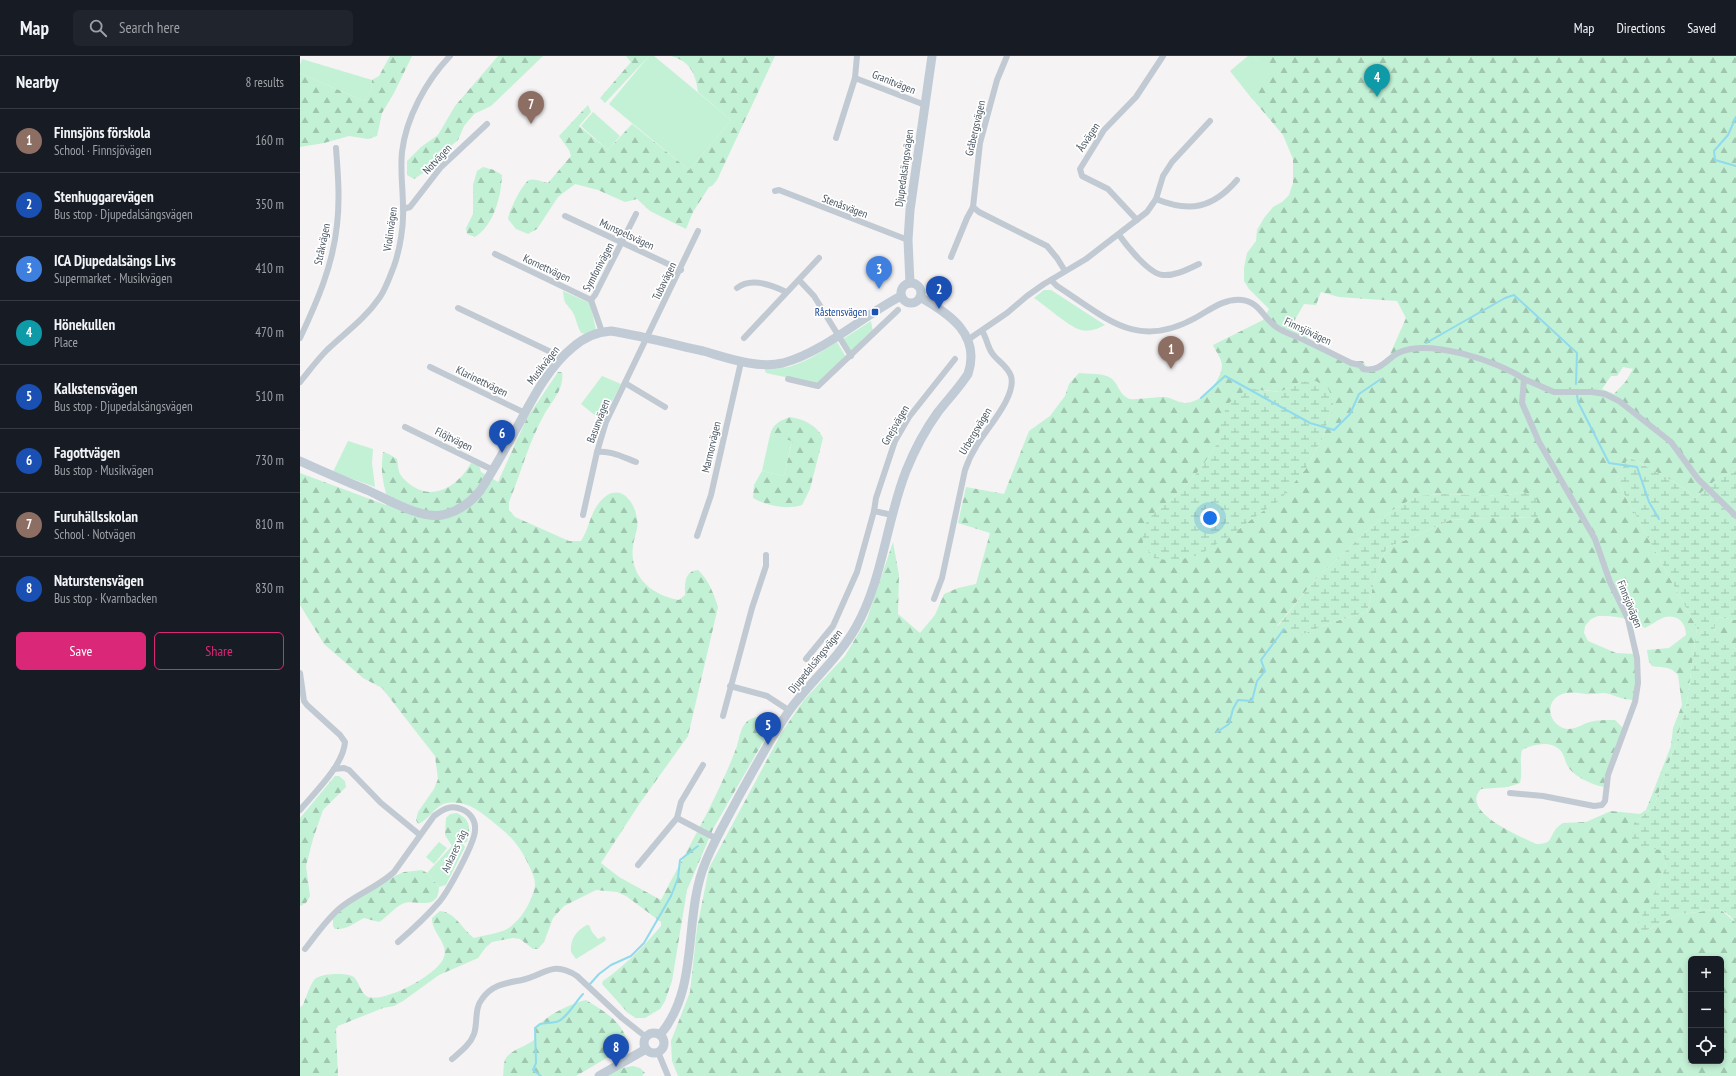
<!DOCTYPE html>
<meta charset="utf-8">
<style>
:root{--surface:#171b24;--page:#20242c;--text:#f1f3f6;--muted:#9ea1a6;--line:#363941;--accent:#db2777}
body{margin:0;font-family:"PT Sans Narrow",sans-serif;background:var(--page);color:var(--text)}
.controls{position:absolute;right:12px;bottom:12px;display:grid;overflow:hidden;border-radius:6px;box-shadow:0 2px 6px #0003}
.controls button{width:36px;height:36px;display:grid;place-items:center;padding:0;border:0;border-bottom:1px solid var(--line);background:var(--surface);color:var(--text);font:20px sans-serif}
.you{position:absolute;left:910px;top:462px;width:14px;height:14px;margin:-10px;border:3px solid #fff;border-radius:50%;background:#1a73e8;box-shadow:0 0 0 6px #1a73e833}
.badge{display:grid;place-items:center;width:26px;height:26px;border-radius:50%;background:var(--accent);color:#fff;font-size:13px;font-weight:700}
.pin{position:absolute;translate:-50% -33px;filter:drop-shadow(0 1px 2px #0008)}
.pin::after{content:'';position:absolute;top:21px;width:14px;height:12px;background:inherit;clip-path:polygon(0 0,100% 0,50% 100%)}
.list{margin:0;padding:0;list-style:none}
h2{display:flex;justify-content:space-between;align-items:center;height:52px;margin:0;padding:0 16px;font-size:17px}
h2 small{font-size:13px;font-weight:400;color:var(--muted)}
.list li{display:grid;grid-template-columns:26px 1fr auto;gap:12px;align-items:center;box-sizing:border-box;height:64px;padding:0 16px;border-top:1px solid var(--line)}
.list b{display:block;font-size:15px;white-space:nowrap}
.list p{margin:0;font-size:13px;white-space:nowrap;color:var(--muted)}
.list em{font-size:13px;font-style:normal;color:var(--muted)}
.actions{display:flex;gap:8px;padding:12px 16px}
.actions a{flex:1;padding:9px 0;border:1px solid var(--accent);border-radius:6px;text-align:center;font-size:14px;color:var(--accent)}
.actions .main{background:var(--accent);color:#fff}
.icon{flex:none;width:22px;height:22px;fill:none;stroke:currentColor;stroke-width:2;stroke-linecap:round;stroke-linejoin:round}
.map{position:relative;flex:none;width:1436px;height:1020px;overflow:hidden}
header{display:flex;align-items:center;gap:24px;box-sizing:border-box;height:56px;padding:0 20px;background:var(--surface);border-bottom:1px solid var(--line)}
header strong{font-size:19px}
nav{display:flex;gap:22px;margin-inline-start:auto;font-size:14px}
.search{width:280px;height:36px;background:var(--page);display:flex;align-items:center;gap:10px;box-sizing:border-box;padding:0 14px;border-radius:6px;color:var(--muted);font-size:15px}
main{display:flex}
aside{flex:1;background:var(--surface)}
.map>svg:first-child{display:block}
.green{fill:#c3f1d5}
.forest{fill:url(#forest-firs);fill-rule:evenodd}
.wetland{fill:url(#wetland-marsh)}
.lines{fill:none;stroke-linecap:round;stroke-linejoin:round}
.stream{stroke:#90daee;stroke-width:2}
.street{stroke:#c1cad2;stroke-width:6}
.secondary{stroke:#c1cbd6;stroke-width:9}
.transit-dot{fill:#1a4fb4;stroke:#fff;stroke-width:1.5}
.labels{text-anchor:middle;stroke-width:3.5;stroke-linejoin:round;paint-order:stroke}
.street-label{font-size:11px;fill:#4a5661;stroke:#fff}
.transit-label{font-size:11px;fill:#164399;stroke:#fff;text-anchor:end}
</style>
<header>
<strong>Map</strong>
<div class="search"><svg class="icon" aria-label="search" viewBox="0 0 24 24"><circle cx="10" cy="10" r="6"/><path d="M15 15l6 6"/></svg>Search here</div>
<nav><a>Map</a><a>Directions</a><a>Saved</a></nav>
</header>
<main>
<aside>
<h2>Nearby<small>8 results</small></h2>
<ul class="list">
<li><span class="badge" style="background:#8d6e63">1</span><div><b>Finnsjöns förskola</b><p>School · Finnsjövägen</p></div><em>160 m</em></li>
<li><span class="badge" style="background:#1a4fb4">2</span><div><b>Stenhuggarevägen</b><p>Bus stop · Djupedalsängsvägen</p></div><em>350 m</em></li>
<li><span class="badge" style="background:#3f7fe0">3</span><div><b>ICA Djupedalsängs Livs</b><p>Supermarket · Musikvägen</p></div><em>410 m</em></li>
<li><span class="badge" style="background:#0f9aa8">4</span><div><b>Hönekullen</b><p>Place</p></div><em>470 m</em></li>
<li><span class="badge" style="background:#1a4fb4">5</span><div><b>Kalkstensvägen</b><p>Bus stop · Djupedalsängsvägen</p></div><em>510 m</em></li>
<li><span class="badge" style="background:#1a4fb4">6</span><div><b>Fagottvägen</b><p>Bus stop · Musikvägen</p></div><em>730 m</em></li>
<li><span class="badge" style="background:#8d6e63">7</span><div><b>Furuhällsskolan</b><p>School · Notvägen</p></div><em>810 m</em></li>
<li><span class="badge" style="background:#1a4fb4">8</span><div><b>Naturstensvägen</b><p>Bus stop · Kvarnbacken</p></div><em>830 m</em></li>
</ul>
<div class="actions"><a class="main">Save</a><a>Share</a></div>
</aside>
<div class="map">
<svg width="1436" height="1020" viewBox="0 0 1436 1020">
<defs>
<pattern id="forest-firs" width="22" height="20" patternUnits="userSpaceOnUse"><rect width="22" height="20" fill="#c3f1d5"/><path d="M5 1l3.5 6h-7zM16 11l3.5 6h-7z" fill="#a0c6b0"/></pattern>
<pattern id="wetland-marsh" width="20" height="14" patternUnits="userSpaceOnUse"><rect width="20" height="14" fill="#c3f1d5"/><path d="M1 5h8M5 5V1M11 12h8M15 12V8" fill="none" stroke="#a0c6b0"/></pattern>
</defs>
<rect width="100%" height="100%" fill="#f5f3f3"/>
<g class="green">
<polygon points="349,0 354,0 431,64 389,114 309,48"/>
<polygon points="948,0 954,0 972,22 949,39 930,15"/>
<polygon points="2,3 72,24 71,34 64,45 0,17 0,9"/>
<polygon points="293,56 320,80 308,94 281,70"/>
<path d="M744,234h7l54,35c-7,4 -18,8 -27,4 -12,-5 -32,-23 -44,-31z"/>
<path d="M263,235l27,12 6,27 -9,4 -6,-1c-4,-7 -5,-16 -9,-22 -7,-9 -8,-8 -9,-20z"/>
<polygon points="571,265 573,276 551,297 543,283"/>
<path d="M537,286l9,15 -28,27 -52,-11 -2,-5c6,0 13,1 19,0 19,-3 38,-16 54,-26z"/>
<polygon points="302,320 321,328 302,365 281,348"/>
<polygon points="470,379 492,384 484,420 462,415"/>
<polygon points="48,385 73,393 72,407 75,431 33,416"/>
<polygon points="139,786 147,792 134,808 126,801"/>
<polygon points="158,787 163,788 165,791 146,829 139,831 127,817 152,790"/>
<path d="M287,869h2l3,7 6,7 6,-3 2,3 -1,2 -29,18 -5,-7c-1,-13 5,-21 16,-27z"/>
</g>
<g class="forest">
<polygon points="90,0 112,0 94,37 82,57 77,80 68,83 49,80 24,87 0,91 0,17 64,45 71,34 72,24 79,20"/>
<polygon points="198,0 243,0 191,50 174,58 164,70 158,84 138,101 123,117 114,123 107,119 107,105 121,91 138,79 155,50"/>
<polygon points="326,0 349,0 305,47 300,42 331,6"/>
<path d="M371,0h104l-58,124 -5,6 -3,1 -16,25 -7,17 -36,-18 -13,-12 -12,3 -27,-12 -23,-6 -17,13 -21,32 -9,5 -12,-5 -8,-10c1,-8 14,-35 21,-39 6,-2 13,2 19,3l23,-27 -2,-6 -10,-14 29,-31 3,7 -12,14 29,24 24,-26 57,46 42,-50 -33,-28c-2,-18 -8,-31 -27,-36z"/>
<path d="M954,0h482v415l-18,7 -23,20 -17,-14 -49,-27 -13,22 81,149 -10,74 -11,41 -22,63 -20,17 29,27 3,16 -8,20 -13,45 36,-17 39,-5 16,14v153h-1058l-6,-15 -1,-20 19,-49 7,-64 12,-60 73,-136 22,-32 41,-44 22,-37 26,-77 6,33 -1,39 22,19 15,-18 9,-21 14,-6 18,-4 14,-51 -32,-10 8,-36 38,7 25,-63 21,-15 15,-20 4,-12 10,-11c9,1 22,0 30,4 10,5 9,18 21,22 4,1 27,-2 33,-2 8,0 14,5 21,6 17,1 38,-22 38,-38 -1,-8 -6,-13 -9,-20l50,-25 6,-11 -20,-20 -5,-8v-13l3,-15 9,-12 1,-11 7,-12 9,-11 9,-5 7,-7 4,-12v-24l-10,-24 -34,-40 22,-17zM1021,236l18,5 58,4 9,17 -18,41 -10,6 -11,3 -4,-7h-10l-46,-23 1,-5 -2,-3 -14,-3 1,-4 11,-19 12,1zM1323,311l10,2 -7,12 -12,13 -12,-5 9,-13h6zM1001,326l33,20 -12,37 -17,31 -52,48 -19,15 -80,-20 27,-22 21,-24 16,-25 47,-52 15,2zM1224,436l12,26 -27,-1 -59,3 -34,16 -29,11 -11,26 -9,39 -34,10 -32,13 -24,-9 37,-45 58,-55 21,-16 24,-14 25,-2 59,2zM1298,560c16,0 33,1 47,12 6,-3 14,-9 20,-11 14,-3 21,7 21,18l-17,13 -22,2c3,25 8,13 23,19 3,1 6,4 8,6l4,30 -9,23 -2,18 -25,64 -6,4 -29,-3 -25,11 -23,1c-3,2 -6,4 -8,7 -6,9 -3,14 -19,14 -16,-8 -77,-32 -55,-55l27,-2 12,-4c3,-11 -1,-22 2,-33 11,-6 29,-10 39,1 4,5 4,12 8,17 6,9 26,18 36,19l18,-59 -8,-8c-8,0 -18,0 -25,2 -8,2 -18,10 -27,6 -17,-7 -18,-31 3,-35 9,-2 18,2 27,1 6,0 10,-2 16,0 9,3 16,6 27,6l-1,-46 -19,-1 -28,-12 -4,-8 1,-7 6,-7zM1391,903h30v102h-30z"/>
<path d="M183,111l11,3 8,5c-1,22 -8,50 -27,62l-8,-3 -1,-6 7,-14v-29l4,-14z"/>
<path d="M258,316h4c3,16 -10,29 -17,41 -16,28 -24,60 -36,89v8l6,7 54,24h12c8,-12 9,-27 18,-38 17,-22 35,-6 38,16 2,9 -3,18 -4,27 -4,30 18,49 46,54l6,-5c0,-11 -1,-24 13,-25 10,9 16,24 20,37l-30,129 -48,67 -39,60 18,14 42,23c25,-49 57,-102 76,-154 4,-13 4,-27 21,-29l5,4 5,8 -1,6 -54,94 -26,61 -15,91 -7,20 -5,8 -15,9h-9l-8,-5 -26,-29 1,-3c23,-16 40,-34 58,-55v-4l-35,-26 -9,-4 -21,-2 -32,16 -11,12 -9,24 -6,7h-5l-13,-10 -7,-1 -21,4 -6,5 -8,11 -39,17 -36,26 -9,5 -11,2 -45,18 -2,3 2,47h-38v-69l3,-2c3,-7 7,-20 11,-25 4,-7 34,-8 40,-3 5,5 7,17 14,20 17,6 71,-23 76,-40 5,-14 -13,-25 -12,-39l8,-7c15,1 23,19 34,27 10,-3 24,-4 33,-9 10,-6 18,-17 23,-28 2,-5 5,-11 5,-17 0,-6 -3,-12 -6,-18 -8,-19 -19,-31 -36,-44 -14,-11 -26,-22 -46,-19 -12,2 -18,17 -29,21l-2,-4 2,-8 16,-23 4,-10 -3,-23 -53,-68 -19,-10 -39,-34 -24,-39v-132l86,32c2,-12 -2,-15 -3,-26 -2,-9 -1,-18 0,-27l6,2 8,5c1,4 1,11 3,15 3,5 9,10 14,13 23,14 46,-4 57,-24l8,2 2,7 17,10 29,-64z"/>
<path d="M490,361c13,2 27,8 33,21l-13,51 -8,16c-16,5 -35,1 -49,-7l1,-13 8,-14 22,5 8,-35 -22,-6c3,-11 9,-14 20,-18z"/>
<polygon points="1417,561 1436,564 1436,593 1414,576"/>
<polygon points="35,720 39,720 45,725 46,731 23,754 13,783 6,810 10,840 6,847 0,850 0,762"/>
<path d="M157,757c13,6 14,15 10,29l-15,4 -7,-11 1,-17 4,-4z"/>
<path d="M122,814l5,3 12,14c-1,27 -25,10 -37,17 -8,4 -15,13 -23,18l-15,-4c-10,5 -17,12 -29,11l-2,-3v-8l12,-11 50,-31 9,-4z"/>
<path d="M286,944c16,10 34,20 40,38l-3,8 -6,6 -41,24h-73c1,-5 0,-11 2,-16 3,-9 22,-14 29,-20 1,-3 0,-7 1,-9 6,-14 37,-28 51,-31z"/>
<polygon points="333,1010 340,1012 345,1017 342,1020 307,1020 322,1012"/>
</g>
<g class="wetland">
<polygon points="1016,325 1028,332 1034,346 1022,383 1005,414 980,444 953,462 934,477 899,499 873,505 854,502 843,488 842,472 854,457 881,435 902,411 918,386 921,362 930,346 943,336 952,333 980,336 1001,326"/>
<polygon points="1329,401 1378,428 1395,442 1418,422 1436,415 1436,564 1417,561 1414,575 1436,593 1436,867 1429,859 1420,853 1381,858 1345,875 1336,871 1358,830 1366,810 1363,794 1331,791 1334,767 1354,750 1376,687 1387,646 1397,572 1316,423"/>
<polygon points="1224,436 1236,442 1240,453 1237,462 1209,461 1150,464 1116,480 1087,491 1076,517 1067,556 1033,566 1001,579 977,571 1014,525 1072,470 1093,454 1117,440 1142,438 1201,440"/>
</g>
<g class="lines">
<g class="stream">
<polyline points="1436,61 1428,79 1414,95 1415,104 1436,110"/>
<polyline points="1126,287 1205,242 1214,239 1277,297 1276,328"/>
<polyline points="1277,339 1278,346 1309,407 1337,411 1349,446 1359,463"/>
<polyline points="901,342 925,320 1010,367 1034,374 1050,358 1059,338 1081,323"/>
<polyline points="917,676 929,668 933,653 938,644 952,645 957,625 965,615 961,604 984,573"/>
<polyline points="290,928 299,918 311,909 331,900 344,887 371,840 378,822 380,804 398,790"/>
<path d="M241,1020l-8,-6 3,-7 -1,-35 5,-4c5,-1 11,-1 16,-2 9,-1 20,-21 27,-28"/>
</g>
<g class="street">
<polyline points="555,22 625,49"/>
<polyline points="536,82 555,22 557,0"/>
<polyline points="475,135 479,134 608,184"/>
<path d="M856,143c34,14 57,9 81,-19"/>
<polyline points="673,151 679,156 747,190 757,202 765,215"/>
<polyline points="103,153 110,151 141,111 187,68"/>
<polyline points="265,160 381,214"/>
<polyline points="837,164 808,133 782,120 780,113 804,74 836,41 863,0"/>
<path d="M819,179c8,11 30,39 44,40 12,1 25,-6 36,-11"/>
<polyline points="195,198 291,244"/>
<polyline points="651,201 667,162 673,151 680,87 697,24 707,0"/>
<polyline points="499,224 514,240 551,300"/>
<path d="M751,224l6,6c51,33 80,65 140,31 14,-8 28,-19 45,-17 17,2 21,17 33,26 7,6 18,9 27,13 17,8 33,16 49,24l9,2 3,4c17,3 23,-9 35,-16 30,-15 100,8 126,26l-2,24 17,39 56,97 15,43 18,37 9,39 1,25 -3,19 -27,73 -3,26 -3,4 -8,1 -51,-10 -33,-3"/>
<path d="M437,232c14,-11 35,-3 49,4"/>
<polyline points="291,244 295,239 336,158"/>
<polyline points="291,244 302,276"/>
<polyline points="158,252 253,297 261,304"/>
<path d="M0,282c17,-36 33,-73 37,-113 3,-26 1,-51 -1,-77"/>
<polyline points="444,282 519,202"/>
<polyline points="669,283 707,257 727,240 744,228 786,203 847,156 856,143 863,120 872,106 910,65"/>
<polyline points="130,311 225,357"/>
<polyline points="488,323 518,330 598,254"/>
<polyline points="1224,323 1254,336 1292,336 1305,338 1319,345 1371,386 1398,423 1436,460"/>
<path d="M0,326c9,-11 17,-22 27,-32 20,-19 37,-30 53,-53 6,-9 10,-21 14,-31 6,-17 10,-41 9,-59 0,-18 -3,-37 -1,-55 4,-34 24,-71 48,-96"/>
<polyline points="325,327 365,351"/>
<polyline points="105,371 193,414"/>
<path d="M297,396c13,-2 26,5 39,10"/>
<polyline points="574,455 592,459"/>
<polyline points="283,459 297,396 306,366 398,175"/>
<polyline points="397,480 411,439 441,306"/>
<path d="M634,543l8,-21 23,-108c3,-9 7,-17 12,-25 10,-17 40,-49 34,-69 -4,-11 -14,-15 -19,-23 -5,-7 -5,-15 -10,-22"/>
<polyline points="506,603 533,570 557,516 574,455 576,442 595,385 609,361 655,303"/>
<path d="M0,617l4,28 3,4 33,30 5,7c-2,24 -30,50 -45,68"/>
<polyline points="430,630 467,640 490,655"/>
<polyline points="423,660 452,552 466,510 466,499"/>
<polyline points="34,713 44,712 49,714 81,747 120,779"/>
<polyline points="377,762 417,783"/>
<polyline points="338,809 377,762 381,746 403,709"/>
<path d="M5,893c11,-14 21,-29 35,-41 17,-14 38,-21 54,-36l40,-56c8,-6 17,-12 27,-7 9,3 15,12 14,21 0,13 -27,61 -35,71 -13,15 -27,28 -42,41"/>
<polyline points="358,996 368,1020"/>
<path d="M152,1003c8,-7 18,-14 22,-25 4,-12 0,-25 8,-35 10,-15 25,-16 40,-19 23,-5 30,-20 55,-4l45,42 24,19"/>
</g>
<g class="secondary">
<polyline points="610,227 608,184 610,154 632,0"/>
<circle cx="611" cy="237" r="10"/>
<path d="M0,405c22,10 45,20 67,29 20,9 53,29 75,25 16,-3 28,-12 38,-24 15,-23 28,-47 41,-71 14,-26 29,-54 51,-72 11,-10 24,-16 39,-17 31,5 61,13 92,20 25,7 54,18 80,12 41,-11 81,-48 118,-67"/>
<circle cx="354" cy="987" r="10"/>
<path d="M360,979c41,-49 22,-118 46,-174 9,-22 21,-42 32,-63 16,-29 32,-59 51,-87 21,-29 49,-52 67,-84 27,-48 30,-105 50,-156 8,-20 19,-41 32,-59 10,-13 21,-24 30,-38 13,-39 -18,-60 -48,-77"/>
<polyline points="299,1020 346,993"/>
</g>
</g>
<rect class="transit-dot" x="571" y="252" width="8" height="8" rx="2"/>
<g class="labels">
<g class="street-label">
<text transform="translate(594 26) rotate(22)" y="4">Granitvägen</text>
<text transform="translate(675 72) rotate(-77)" y="4">Gråbergsvägen</text>
<text transform="translate(788 81) rotate(-56)" y="4">Åsvägen</text>
<text transform="translate(137 103) rotate(-47)" y="4">Notvägen</text>
<text transform="translate(604 112) rotate(-82)" y="4">Djupedalsängsvägen</text>
<text transform="translate(545 150) rotate(21)" y="4">Stenåsvägen</text>
<text transform="translate(90 173) rotate(-82)" y="4">Violinvägen</text>
<text transform="translate(327 178) rotate(25)" y="4">Munspelsvägen</text>
<text transform="translate(22 188) rotate(-78)" y="4">Stråkvägen</text>
<text transform="translate(298 211) rotate(-62)" y="4">Symfonivägen</text>
<text transform="translate(247 212) rotate(25)" y="4">Kornettvägen</text>
<text transform="translate(364 225) rotate(-64)" y="4">Tubavägen</text>
<text transform="translate(1008 275) rotate(25)" y="4">Finnsjövägen</text>
<text transform="translate(243 309) rotate(-52)" y="4">Musikvägen</text>
<text transform="translate(182 325) rotate(26)" y="4">Klarinettvägen</text>
<text transform="translate(298 365) rotate(-69)" y="4">Basunvägen</text>
<text transform="translate(595 369) rotate(-60)" y="4">Gnejsvägen</text>
<text transform="translate(675 375) rotate(-59)" y="4">Urbergsvägen</text>
<text transform="translate(154 383) rotate(26)" y="4">Flöjtvägen</text>
<text transform="translate(411 391) rotate(-77)" y="4">Marmorvägen</text>
<text transform="translate(1330 548) rotate(68)" y="4">Finnsjövägen</text>
<text transform="translate(515 605) rotate(-51)" y="4">Djupedalsängsvägen</text>
<text transform="translate(154 795) rotate(-65)" y="4">Ankares väg</text>
</g>
<g class="transit-label">
<text x="567" y="260">Råstensvägen</text>
</g>
</g>
</svg>
<div class="controls">
<button>+</button>
<button>−</button>
<button><svg class="icon" aria-label="locate" viewBox="0 0 24 24"><circle cx="12" cy="12" r="6"/><path d="M12 2v4M12 18v4M2 12h4M18 12h4"/></svg></button>
</div>
<div class="you"></div>
<div class="pin badge" style="left:871px;top:313px;background:#8d6e63">1</div>
<div class="pin badge" style="left:639px;top:253px;background:#1a4fb4">2</div>
<div class="pin badge" style="left:579px;top:233px;background:#3f7fe0">3</div>
<div class="pin badge" style="left:1077px;top:41px;background:#0f9aa8">4</div>
<div class="pin badge" style="left:468px;top:689px;background:#1a4fb4">5</div>
<div class="pin badge" style="left:202px;top:397px;background:#1a4fb4">6</div>
<div class="pin badge" style="left:231px;top:68px;background:#8d6e63">7</div>
<div class="pin badge" style="left:316px;top:1011px;background:#1a4fb4">8</div>
</div>
</main>
